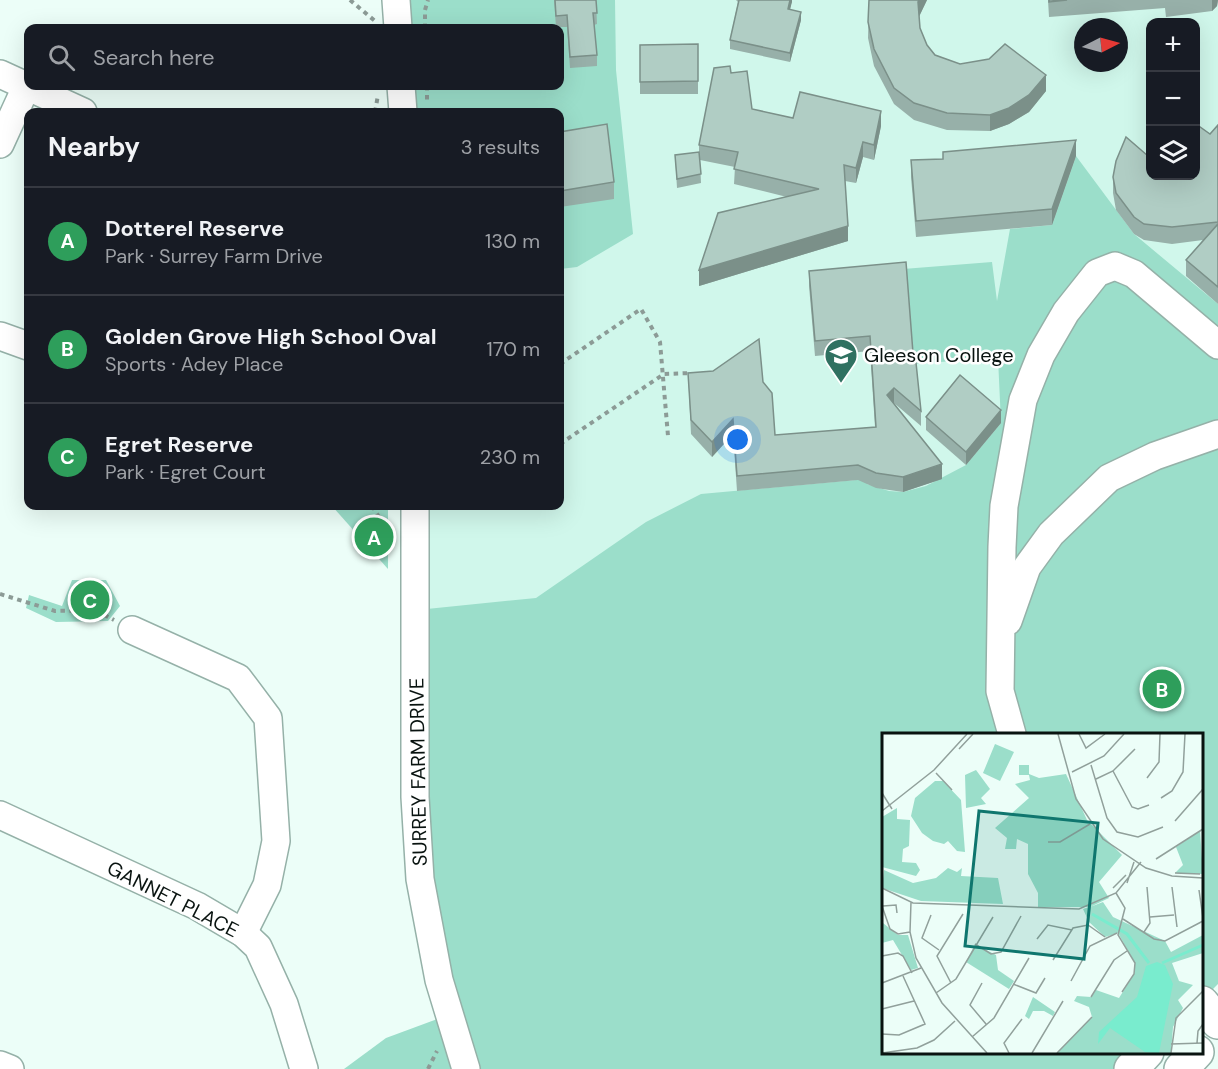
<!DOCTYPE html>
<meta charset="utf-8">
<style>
:root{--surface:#171b24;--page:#20242c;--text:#f1f3f6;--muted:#9ea1a6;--line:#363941;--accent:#307161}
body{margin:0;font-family:"DM Sans",sans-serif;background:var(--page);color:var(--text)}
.controls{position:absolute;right:18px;top:18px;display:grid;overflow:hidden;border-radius:12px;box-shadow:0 6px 24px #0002}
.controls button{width:54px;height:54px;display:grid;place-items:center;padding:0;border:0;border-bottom:2px solid var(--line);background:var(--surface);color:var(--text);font:30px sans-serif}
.compass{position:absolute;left:1074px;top:18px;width:54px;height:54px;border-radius:50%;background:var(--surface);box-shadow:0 6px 24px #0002;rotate:84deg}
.you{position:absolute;left:738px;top:440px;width:21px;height:21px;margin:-15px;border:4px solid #fff;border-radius:50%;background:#1a73e8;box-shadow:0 0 0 9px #1a73e833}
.badge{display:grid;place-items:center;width:39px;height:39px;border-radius:50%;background:var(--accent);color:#fff;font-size:20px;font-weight:700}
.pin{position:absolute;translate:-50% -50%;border:3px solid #fff;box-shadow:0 2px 6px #0006}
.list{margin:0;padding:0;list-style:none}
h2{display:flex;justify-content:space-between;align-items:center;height:78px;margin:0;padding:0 24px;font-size:26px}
h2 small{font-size:20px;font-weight:400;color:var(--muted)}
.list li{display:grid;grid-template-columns:39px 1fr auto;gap:18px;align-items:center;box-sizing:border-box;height:108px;padding:0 24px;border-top:2px solid var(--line)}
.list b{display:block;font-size:22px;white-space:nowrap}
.list p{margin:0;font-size:20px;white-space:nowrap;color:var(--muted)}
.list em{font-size:20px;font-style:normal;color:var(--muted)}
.icon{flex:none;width:33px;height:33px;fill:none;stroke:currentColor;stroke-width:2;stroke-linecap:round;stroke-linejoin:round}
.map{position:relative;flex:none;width:1218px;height:1069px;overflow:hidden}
.search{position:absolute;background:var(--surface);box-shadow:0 6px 24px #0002;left:24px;top:24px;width:540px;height:66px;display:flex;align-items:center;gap:15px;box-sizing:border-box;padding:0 21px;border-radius:12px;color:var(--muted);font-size:22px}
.panel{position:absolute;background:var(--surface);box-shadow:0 6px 24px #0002;left:24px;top:108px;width:540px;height:402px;border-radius:12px}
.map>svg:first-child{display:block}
.built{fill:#d0f7eb;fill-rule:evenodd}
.green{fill:#9bdeca}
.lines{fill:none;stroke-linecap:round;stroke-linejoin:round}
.minor-casing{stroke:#95b1a8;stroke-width:30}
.major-casing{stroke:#95b1a8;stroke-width:36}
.path{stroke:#8c9b96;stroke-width:4;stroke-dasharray:4.5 4.5;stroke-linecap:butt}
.minor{stroke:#fff;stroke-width:27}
.major{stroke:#fff;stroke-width:33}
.wall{fill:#97b0a9}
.shaded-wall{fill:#7b9089}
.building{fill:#b0cdc4;stroke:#7b9089;stroke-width:1.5}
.labels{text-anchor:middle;stroke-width:5;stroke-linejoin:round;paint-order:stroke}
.poi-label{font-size:20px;fill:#091310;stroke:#fff;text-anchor:start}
.street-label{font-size:20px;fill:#091310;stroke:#fff}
.inset-river{fill:none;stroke:#79ecce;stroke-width:3}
.inset-road{fill:none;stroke:#91a09b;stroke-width:1.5}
.view{fill:#0f766e;fill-opacity:0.15;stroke:#0f766e;stroke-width:3}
.inset-edge{fill:none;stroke:#091310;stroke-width:3}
</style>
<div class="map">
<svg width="1218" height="1069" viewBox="0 0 1218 1069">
<rect width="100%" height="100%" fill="#ecfef8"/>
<path class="built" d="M402,0h816v984l-16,-250h-318v318l-404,17 -36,-71 -23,-492h139v-478zM1150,22h46v154h-46zM1083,27h36v36h-36z"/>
<g class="green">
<polygon points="396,0 615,0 616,70 633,234 577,267 560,269 560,112 401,112 400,86 560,86 560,28 397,28"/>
<polygon points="1076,156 1134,234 1218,304 1218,984 1202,1000 1202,734 884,734 884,1052 1147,1053 1132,1069 466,1069 439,980 417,610 536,598 646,522 701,494 867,479 867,484 889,491 903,492 926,486 966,465 1001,423 998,358 911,364 903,269 992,262 997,301 1010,229 1052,225"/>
<polygon points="332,506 388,506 388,569"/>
<polygon points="72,580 106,580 120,606 108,621 56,622 26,608 29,595 62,606"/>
<polygon points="440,1018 458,1069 344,1069 386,1038"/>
</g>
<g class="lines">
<g class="minor-casing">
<g id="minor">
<polyline points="396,0 398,28"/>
<polyline points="0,74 83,112"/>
<polyline points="401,86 403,112"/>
<polyline points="0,144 27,85"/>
<polyline points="0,336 28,346"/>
<polyline points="415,506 415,797 420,879 439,980 466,1069"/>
<polyline points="1008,621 1027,567 1051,534 1109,478 1155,456 1218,434"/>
<polyline points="132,630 238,678 268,718 276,841 267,885 243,933"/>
<polyline points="1012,734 1000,691 1002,547 1004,506 1023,400 1041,355 1066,312 1097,273 1115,266 1134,274 1218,345"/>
<polyline points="0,815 197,906 243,933 258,947 284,1004 304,1069"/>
<polyline points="0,1065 10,1069"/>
</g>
</g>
<g class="major-casing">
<g id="major">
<polyline points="1202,1003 1218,1022"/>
<polyline points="1131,1069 1147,1052"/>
<polyline points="1181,1069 1197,1052"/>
</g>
</g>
<g class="path">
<polyline points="350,0 375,21"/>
<polyline points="425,28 425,10 428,0"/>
<polyline points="427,86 427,103"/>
<polyline points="375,112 378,95"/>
<polyline points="560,364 641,309 660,342 668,436"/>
<polyline points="560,444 664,374 691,373"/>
<polyline points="372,506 391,536"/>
<polyline points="0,594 55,611 95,610 114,620"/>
<polyline points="428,1069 437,1051"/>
</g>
<use href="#minor" class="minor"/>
<use href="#major" class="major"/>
</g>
<g class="wall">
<polygon points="554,0 596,0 597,24 594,25 597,55 597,66 570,68 567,27 556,27"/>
<polygon points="736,0 792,0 790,9 801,20 790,62 730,49 730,40 738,2"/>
<polygon points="869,0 927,0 919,16 920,28 927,45 935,55 960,64 1046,91 1029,112 1009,124 990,131 947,130 914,120 894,104 874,66 868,38"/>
<polygon points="1048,0 1218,0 1217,6 1212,11 1166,17 1165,8 1049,17"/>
<polygon points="698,44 698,94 640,94 640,45"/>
<polygon points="731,73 752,109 793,118 881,126 874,160 863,157 856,183 845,181 848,241 699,286 787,197 734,184 735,167 700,160 701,183 677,188 675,155 699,152 699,145"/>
<polygon points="1218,125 1218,304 1186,276 1186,260 1203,240 1172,244 1144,240 1134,234 1116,210 1113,193 1113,177 1148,156 1210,134"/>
<polygon points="560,132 614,182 614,199 560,207"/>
<polygon points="943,152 1076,156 1052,225 916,237 911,177 911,160 943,159"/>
<polygon points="809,271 913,353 921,411 921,426 894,403 894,404 942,479 903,492 876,488 858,480 737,491 733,434 712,457 691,434 688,373 763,382 775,435 875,427 870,351 815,356 809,286"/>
<polygon points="926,417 1001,423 966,465 926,430"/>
</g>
<g class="shaded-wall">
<polygon points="790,0 792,0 792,2 788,17 788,9"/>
<polygon points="919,0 927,0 918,19 918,2"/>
<polygon points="1212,0 1218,0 1217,6 1212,11"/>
<polygon points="801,12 801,20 790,62 790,53"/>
<polygon points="1046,75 1046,91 1029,112 1009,124 990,131 990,115"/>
<polygon points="881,111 881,126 874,160 874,145"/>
<polygon points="1076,140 1076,156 1052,225 1052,209"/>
<polygon points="863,142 863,157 856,183 856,168"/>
<polygon points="848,226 848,241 699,286 699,270"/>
<polygon points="894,388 894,403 887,410 887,395"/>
<polygon points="1001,410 1001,423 966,465 966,452"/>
<polygon points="733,419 733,434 712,457 712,442"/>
<polygon points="942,464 942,479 903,492 903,477"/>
</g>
<g class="building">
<polygon points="555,0 596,0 597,13 593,13 597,55 570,57 567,15 556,16"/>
<polygon points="739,0 790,0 788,9 801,12 790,53 730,40"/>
<polygon points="869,0 919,0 918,2 920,28 927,45 935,55 960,64 989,59 1005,44 1046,75 1029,95 1009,108 990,115 947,113 914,103 894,88 874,49 868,22"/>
<polygon points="1049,0 1067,0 1049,2"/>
<polygon points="698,44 698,81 640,82 640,45"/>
<polygon points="730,66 731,73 747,71 752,109 793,118 800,92 881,111 874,145 863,142 856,168 844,165 848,226 699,270 718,213 819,189 734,169 738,152 699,145 714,68"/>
<polygon points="607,124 614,182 560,191 560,132"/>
<polygon points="1196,124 1210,134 1218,125 1218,222 1172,227 1144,224 1134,217 1116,193 1113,177 1116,161 1126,137 1148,156 1150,153 1150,176 1196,176"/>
<polygon points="1076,140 1052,209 916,221 911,160 943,159 943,152"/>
<polygon points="699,152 701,174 677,179 675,155"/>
<polygon points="1218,224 1218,287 1186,260"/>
<polygon points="906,262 913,353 915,353 921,411 894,388 887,395 942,464 903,477 876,473 858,465 737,476 733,419 712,442 691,420 688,373 713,371 759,339 763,382 772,393 775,435 876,427 870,336 815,341 809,271"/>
<polygon points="960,375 1001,410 966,452 926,417"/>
</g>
<defs>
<g id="school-pin" transform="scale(1.725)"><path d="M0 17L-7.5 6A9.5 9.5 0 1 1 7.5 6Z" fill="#307161" stroke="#fff"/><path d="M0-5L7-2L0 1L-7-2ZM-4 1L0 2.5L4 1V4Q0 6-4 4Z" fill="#fff"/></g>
</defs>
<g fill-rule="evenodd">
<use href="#school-pin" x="841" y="355"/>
</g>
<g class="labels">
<g class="poi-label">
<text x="864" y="362">Gleeson College</text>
</g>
<g class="street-label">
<text transform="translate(418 772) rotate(-91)" y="7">SURREY FARM DRIVE</text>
<text transform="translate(173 899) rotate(27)" y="7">GANNET PLACE</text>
</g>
</g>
<g transform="translate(882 733)">
<rect width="321" height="321" fill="#ecfef8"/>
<path d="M113,11l19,8 -14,29 -17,-8zM137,32h10v9l10,4 27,-4 21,46 35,35 -23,27 10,16 -19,9 13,-5 10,15 52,24 6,11 32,-17v18l-31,10 7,18 14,4 -15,15 5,8 -10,19 -2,26h-114l35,-36 -3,-10 -15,-6 3,-5 14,1 5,-7 23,8 15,-24 1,-11 -17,-30 -13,4 -16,-15 -6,-13 6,-2h-51v-14l-10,-19v-30l-11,-5 -1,10h-11l2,-11 -12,-10 34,-30 -14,-14 15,-4 -1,-5h-10zM94,37l14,19 -9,9 5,6 -20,4 -1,-33zM53,48h8l18,19 4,52 -8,-1 -9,-10 -4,3 -11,-3 -11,-8 -11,-17 4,-18zM15,75v11l13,1 -1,26 -6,3 -1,13 14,1 4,7 -4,6 -34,-9v-50zM318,98l3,43 -28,-1 8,-8 -7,-18zM66,135l9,4 5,-4 -1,8 37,2 5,26 -82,-3 -39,-13 2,-18 29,13 23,-5zM1,190l15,12h10l10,33 -7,2 -18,-30 -11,3zM93,211l21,11 2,15 16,11 -5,8 -43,-27zM151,264l22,15 -2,4 -9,-5h-11l-4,8 -4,-3z" fill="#9bdeca"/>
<path d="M275,229l8,3 8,19 -14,69 -14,-1 -35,-24 -12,16 1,-12 38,-35 9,-31z" fill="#79ecce"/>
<path class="inset-river" d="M210,181l35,20 22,29M280,230l41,-18"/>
<path class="inset-road" d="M176,1l18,65 27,40 43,29 26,8 31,2M197,1l7,14 19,-14M77,16l14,-15M209,32l16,53 10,14 21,5 25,-10M231,38l19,36 6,2 11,-4M190,39l32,-16 20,-22M54,40l16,17M265,45l12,-16 1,-28M214,46l17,-8 22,-22M0,60l10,16M279,65l11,-7 11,-19 2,-38M0,78l52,-41 33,-36M293,88l28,-32M166,109h12l30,-18M274,126l47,-30M293,140l25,1M245,150l7,-21M290,154l5,40M0,155l31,15 166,6 37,-16 25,-31M231,155l13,-13M317,157l4,28M234,160l9,15 -7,27 17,28 -1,11 -12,18M29,169l-1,30 6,26 26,45 45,50M0,173l8,23 8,5 12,-2M1,173l13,-1 1,8M49,182l-9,23 17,12M268,184l24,-2M241,186l31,20 11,2 38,-20M262,199l6,-9 -3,-36M155,206l11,-14 24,5M93,211l16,10 10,-2 20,-36M0,223l16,-3 5,3 9,17M171,227l20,-32 15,-3 17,12M189,248l19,-35 27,-13M0,250l39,-15M69,250l-14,-27 26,-42M100,250l-12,22 16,19M131,251l23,9 9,-15M54,260l20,-14 37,-62M209,264l23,-37 13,-9M0,276l32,-8M0,301l17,1 26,-11 -22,-48M90,304l22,-19 35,-60M315,310l1,-12 5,-7M289,311l32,-1M0,320l35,-5 17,-8 21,-19M127,320l-5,-10 18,-24M150,320l31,-52M175,320l35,-36M289,320l5,-35 27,-27"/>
<path class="view" d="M97,78l119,12 -14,136 -119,-13z"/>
<rect width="321" height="321" class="inset-edge"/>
</g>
</svg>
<div class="controls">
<button>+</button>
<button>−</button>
<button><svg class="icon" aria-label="layers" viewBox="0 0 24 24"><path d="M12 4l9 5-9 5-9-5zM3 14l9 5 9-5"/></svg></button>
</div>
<svg class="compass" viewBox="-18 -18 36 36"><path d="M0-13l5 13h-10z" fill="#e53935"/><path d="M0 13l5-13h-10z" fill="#9ea1a6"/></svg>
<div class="you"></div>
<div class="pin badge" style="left:374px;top:537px;background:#2e9e5b">A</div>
<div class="pin badge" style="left:1162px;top:689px;background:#2e9e5b">B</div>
<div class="pin badge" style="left:90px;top:600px;background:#2e9e5b">C</div>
<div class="search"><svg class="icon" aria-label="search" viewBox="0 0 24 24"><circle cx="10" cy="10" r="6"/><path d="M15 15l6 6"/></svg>Search here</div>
<section class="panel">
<h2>Nearby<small>3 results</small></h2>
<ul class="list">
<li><span class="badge" style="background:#2e9e5b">A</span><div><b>Dotterel Reserve</b><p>Park · Surrey Farm Drive</p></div><em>130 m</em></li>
<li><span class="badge" style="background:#2e9e5b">B</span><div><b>Golden Grove High School Oval</b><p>Sports · Adey Place</p></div><em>170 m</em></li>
<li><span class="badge" style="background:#2e9e5b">C</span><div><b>Egret Reserve</b><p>Park · Egret Court</p></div><em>230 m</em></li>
</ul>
</section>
</div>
